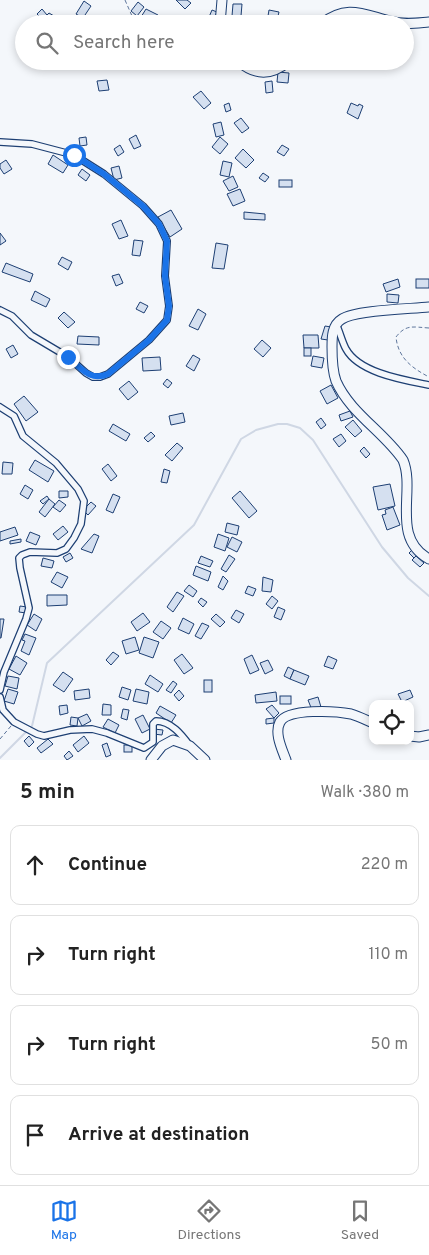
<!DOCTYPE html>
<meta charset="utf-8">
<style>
:root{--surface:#fff;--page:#f6f6f6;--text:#222;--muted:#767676;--line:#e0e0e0;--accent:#1a73e8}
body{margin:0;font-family:Overpass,sans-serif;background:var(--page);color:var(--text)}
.controls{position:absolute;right:15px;bottom:15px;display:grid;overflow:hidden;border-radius:10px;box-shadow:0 2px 8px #0003}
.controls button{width:45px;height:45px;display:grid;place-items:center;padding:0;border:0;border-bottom:1px solid var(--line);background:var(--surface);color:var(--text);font:25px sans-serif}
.stop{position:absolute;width:15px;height:15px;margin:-11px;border:4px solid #1a73e8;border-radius:50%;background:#fff}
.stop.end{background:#1a73e8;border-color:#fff;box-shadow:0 1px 5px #0008}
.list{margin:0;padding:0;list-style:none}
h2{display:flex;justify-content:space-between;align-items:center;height:65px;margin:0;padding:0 20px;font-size:21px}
h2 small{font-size:16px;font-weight:400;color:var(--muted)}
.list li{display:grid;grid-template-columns:32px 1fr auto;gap:15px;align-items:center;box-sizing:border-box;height:80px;margin:0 10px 10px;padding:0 10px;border:1px solid var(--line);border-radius:10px}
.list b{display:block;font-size:19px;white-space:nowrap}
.list em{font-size:16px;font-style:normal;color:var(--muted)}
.icon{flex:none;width:28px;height:28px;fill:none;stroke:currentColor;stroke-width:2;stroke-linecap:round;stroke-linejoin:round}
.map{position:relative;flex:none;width:429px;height:760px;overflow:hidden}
.search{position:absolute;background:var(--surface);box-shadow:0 2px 8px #0003;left:15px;right:15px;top:15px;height:55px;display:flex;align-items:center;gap:12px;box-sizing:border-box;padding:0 18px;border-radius:28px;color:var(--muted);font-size:19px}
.sheet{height:425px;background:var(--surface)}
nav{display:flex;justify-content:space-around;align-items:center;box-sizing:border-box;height:70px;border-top:1px solid var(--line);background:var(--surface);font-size:14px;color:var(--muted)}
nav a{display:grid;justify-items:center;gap:2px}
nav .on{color:var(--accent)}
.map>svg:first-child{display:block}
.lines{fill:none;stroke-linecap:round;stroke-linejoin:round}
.stream{stroke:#cfd7e4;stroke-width:2}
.building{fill:#d5e0f0;stroke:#1d3f73}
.minor-casing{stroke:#1d3f73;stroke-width:8}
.primary-casing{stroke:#1d3f73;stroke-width:11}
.trunk-casing{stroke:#1d3f73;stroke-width:11}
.path{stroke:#5e769c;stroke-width:1;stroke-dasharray:4 2.5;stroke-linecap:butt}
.minor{stroke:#f4f7fb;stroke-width:5.5}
.primary{stroke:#f4f7fb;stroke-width:9}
.trunk{stroke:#f4f7fb;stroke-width:9}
.route{stroke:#1a73e8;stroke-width:6}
</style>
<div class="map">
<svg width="429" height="760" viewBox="0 0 429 760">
<rect width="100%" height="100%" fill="#f4f7fb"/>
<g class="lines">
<polyline class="stream" points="0,758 32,726 47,663 194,525 241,439 256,430 278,424 287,424 300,428 313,440 382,547 408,578 429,596"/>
</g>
<g class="building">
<polygon points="176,0 187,0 191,3 185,9"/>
<polygon points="84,1 91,6 83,18 76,14"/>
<polygon points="138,2 144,7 137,16 131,11"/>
<polygon points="233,4 242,4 241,16 232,16"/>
<polygon points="42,9 47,15 49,13 54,16 47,24 42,22 43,20 37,14"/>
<polygon points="146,9 158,15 153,23 141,17"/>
<polygon points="212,10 217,12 214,19 209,17"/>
<polygon points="269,10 279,12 276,24 267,22"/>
<polygon points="125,19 131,24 121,24 120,22"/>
<polygon points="295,19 301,24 291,24"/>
<polygon points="278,72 289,73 288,83 277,82"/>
<polygon points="107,80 109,90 99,91 97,81"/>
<polygon points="272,81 273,92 266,93 265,82"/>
<polygon points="201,91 211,103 204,109 193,97"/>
<polygon points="229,103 231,110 226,112 224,105"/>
<polygon points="351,103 358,106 359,104 363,106 358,119 347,113"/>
<polygon points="241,118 249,128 242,133 234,123"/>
<polygon points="221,122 224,135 216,137 213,124"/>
<polygon points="136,135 141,146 134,149 129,139"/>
<polygon points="86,137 87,145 80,146 79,138"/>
<polygon points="220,137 228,144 220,154 212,147"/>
<polygon points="120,145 124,152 118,156 114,149"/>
<polygon points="282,145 289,149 284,156 277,152"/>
<polygon points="243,149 254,160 246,168 235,158"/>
<polygon points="53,155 68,165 63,173 48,164"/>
<polygon points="6,160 12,169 4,174 0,168 0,164"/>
<polygon points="223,161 232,163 229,177 220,175"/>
<polygon points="119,166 122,178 114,180 111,168"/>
<polygon points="82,169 90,175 86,181 78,175"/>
<polygon points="263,173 269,177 265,182 259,178"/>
<polygon points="233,176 238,187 229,191 223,181"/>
<rect x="279" y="180" width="13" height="7"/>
<polygon points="240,189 245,201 233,206 227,194"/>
<polygon points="171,210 182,229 170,237 158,217"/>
<polygon points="244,212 265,214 265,220 244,219"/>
<polygon points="121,220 128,236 119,239 112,224"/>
<polygon points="0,233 6,241 0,245"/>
<polygon points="134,240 143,241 140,256 132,255"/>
<polygon points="216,243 228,245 224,269 212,268"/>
<polygon points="62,257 72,262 68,270 58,264"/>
<polygon points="6,263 33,274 30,282 2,272"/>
<polygon points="119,274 123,283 116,286 112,276"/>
<polygon points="398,279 400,287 386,292 383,284"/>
<rect x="416" y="279" width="13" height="9"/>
<polygon points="35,291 50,299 46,307 31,300"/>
<polygon points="387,294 399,295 398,303 387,302"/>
<polygon points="140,302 148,306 144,313 136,309"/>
<polygon points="198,309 206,314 198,330 189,326"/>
<polygon points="64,312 75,322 68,328 58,318"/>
<polygon points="325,326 331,327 328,340 321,339"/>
<polygon points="303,335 318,335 319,348 304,348"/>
<polygon points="78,336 99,337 99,345 77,344"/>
<polygon points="262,340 271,348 263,357 254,349"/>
<polygon points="13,345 18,354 11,358 6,349"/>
<rect x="304" y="348" width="7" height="8"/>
<polygon points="193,355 200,359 194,371 186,366"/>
<polygon points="313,356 324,358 322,368 311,366"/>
<polygon points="160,357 161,370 143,371 142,358"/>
<polygon points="167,379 172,383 168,388 163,384"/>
<polygon points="129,381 138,392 128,400 119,389"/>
<polygon points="331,385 338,398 327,404 320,391"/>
<polygon points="24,396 38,412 26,421 14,404"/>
<polygon points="350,411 353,417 341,421 339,415"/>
<polygon points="183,413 185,422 171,425 169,416"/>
<polygon points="321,418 326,425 321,429 316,422"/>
<polygon points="353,420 362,431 355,437 345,427"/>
<polygon points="113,424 130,434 126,441 109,431"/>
<polygon points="151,432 155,436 148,442 144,438"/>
<polygon points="341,434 346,441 339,447 333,439"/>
<polygon points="177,443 183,448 172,461 165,455"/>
<polygon points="364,447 370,454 366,458 360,451"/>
<polygon points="35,460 54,471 48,482 29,470"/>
<polygon points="3,462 13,463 12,474 2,474"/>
<polygon points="108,464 117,476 111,481 102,469"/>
<polygon points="164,469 170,471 167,483 161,482"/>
<polygon points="390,484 395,506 378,510 373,487"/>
<polygon points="25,485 33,490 28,499 20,494"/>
<polygon points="59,491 68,491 68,497 59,498"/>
<polygon points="240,491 257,511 249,518 232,498"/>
<polygon points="113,494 120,497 113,513 106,510"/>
<polygon points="47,496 49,499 43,504 40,501"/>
<polygon points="49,499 55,504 45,517 39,512"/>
<polygon points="59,500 66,505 60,512 53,507"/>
<polygon points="91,502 96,506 88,515 83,510"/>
<polygon points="393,507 400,525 387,530 382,515 386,514 385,510"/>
<polygon points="227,523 239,526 237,535 225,532"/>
<polygon points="63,526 68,532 58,540 53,534"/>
<polygon points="15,527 18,535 0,541 0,532"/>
<polygon points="30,532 40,536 36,545 26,541"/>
<polygon points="94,534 99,536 92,553 81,549"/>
<polygon points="218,534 229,538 225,551 214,547"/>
<polygon points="232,537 242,542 237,552 227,547"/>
<polygon points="21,539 21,542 10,544 10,541"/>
<polygon points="412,550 417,555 414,558 409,553"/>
<polygon points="70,553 73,558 66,562 63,557"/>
<polygon points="229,555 235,559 226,572 221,569"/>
<polygon points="201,556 213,561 210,567 198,563"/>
<polygon points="416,556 424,563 420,567 412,560"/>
<polygon points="43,558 54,561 52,568 41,566"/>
<polygon points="196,566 211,572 208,581 193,575"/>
<polygon points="57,572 68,577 62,588 51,582"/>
<polygon points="223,576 228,581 223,590 218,587"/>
<polygon points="263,577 273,580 271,592 262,591"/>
<polygon points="189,585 197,591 193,597 184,591"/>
<polygon points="248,586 256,589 253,596 245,593"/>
<polygon points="177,592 184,596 173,612 167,607"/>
<polygon points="47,595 67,595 67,605 47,606"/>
<polygon points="272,596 278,601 272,609 266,604"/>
<polygon points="201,598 207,602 203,607 198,602"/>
<polygon points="20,606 27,607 26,613 19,612"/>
<polygon points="278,607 285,610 281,620 274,617"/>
<polygon points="236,610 244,614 239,623 231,618"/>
<polygon points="143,613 150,622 137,631 131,622"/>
<polygon points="34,614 42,619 36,631 27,625"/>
<polygon points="216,614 225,622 220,627 211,619"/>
<polygon points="183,618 194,624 189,634 178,629"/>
<polygon points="0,619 4,619 1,638 0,638"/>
<polygon points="161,621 171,628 163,639 153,632"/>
<polygon points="202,623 209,626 201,639 195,636"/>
<polygon points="25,634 36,638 29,655 21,651 25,641 22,640"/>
<polygon points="135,637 139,650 126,654 122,641"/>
<polygon points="144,637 159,642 153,658 139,653"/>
<polygon points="113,652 119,656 111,665 106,660"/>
<polygon points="182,654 193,668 184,674 174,660"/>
<polygon points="252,655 259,670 250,674 244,659"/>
<polygon points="16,656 27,663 20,675 9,669"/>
<polygon points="328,656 337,660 333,669 324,666"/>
<polygon points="268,660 273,670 265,674 260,663"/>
<polygon points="288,667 294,670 290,679 284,676"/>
<polygon points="294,670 309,676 305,685 290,679"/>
<polygon points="63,672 73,679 64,692 53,685"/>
<polygon points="150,675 163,684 158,692 145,684"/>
<polygon points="8,676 19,678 17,689 5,686"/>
<rect x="204" y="680" width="8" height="12"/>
<polygon points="173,681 177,684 171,693 166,690"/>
<polygon points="122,687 131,690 128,700 119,697"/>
<polygon points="8,689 18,692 14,704 4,701"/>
<polygon points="89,689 90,698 75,700 74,691"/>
<polygon points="136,689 149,692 147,704 133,701"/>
<polygon points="179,690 184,696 179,701 174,695"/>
<polygon points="410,690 413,697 402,702 398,694"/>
<polygon points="276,692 277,701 256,703 255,695"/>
<rect x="280" y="696" width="11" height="8"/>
<polygon points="318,697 321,707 312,710 308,700"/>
<polygon points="103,704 111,705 111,715 102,715"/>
<polygon points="67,705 68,713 60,715 59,706"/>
<polygon points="272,705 279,713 274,718 266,709"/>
<polygon points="160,706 176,715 171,723 156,713"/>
<polygon points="123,709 129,710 127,720 121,718"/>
<polygon points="87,714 91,721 82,726 78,718"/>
<polygon points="143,715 150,729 142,733 135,719"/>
<polygon points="71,717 78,718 77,726 70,725"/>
<polygon points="274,718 274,723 266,724 266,719"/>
<polygon points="108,719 119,725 115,733 103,727"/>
<polygon points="154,729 163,730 162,735 153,734"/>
<polygon points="29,736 34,742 29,747 24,741"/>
<polygon points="84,736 89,743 78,752 73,745"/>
<polygon points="48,739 53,744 41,753 37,748"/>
<polygon points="107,743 111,755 106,757 102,745"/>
<rect x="124" y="745" width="8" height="7"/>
<polygon points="69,751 73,756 67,760 64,756"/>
</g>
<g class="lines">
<g class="minor-casing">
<g id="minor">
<polyline points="0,142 32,144 74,155 104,174 143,206 159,224 167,241 165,276 169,306 167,320 149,340 108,374 100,377 93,377 86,373 68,357 31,335 12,316 0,310"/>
<path d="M336,324c4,8 6,18 10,25 13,24 58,31 83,36"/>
<polyline points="0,407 14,416 23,436 56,463 78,489 84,501 81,524 74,538 66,549 57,553 30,552 22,555 19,558 20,568 29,608 26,619 4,672 0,690"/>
<path d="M0,697l3,13 11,12 23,12 7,2 26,-6 22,-1 15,4 37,15 9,-6v-18l3,-3c15,0 26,14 34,25"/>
</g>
</g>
<g class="primary-casing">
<g id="primary">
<polyline points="220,24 222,0"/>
<path d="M321,24c26,-20 41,-10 69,-3 13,4 26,2 39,1"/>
<path d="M238,61c18,15 33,15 51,0"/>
<path d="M429,307c-19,2 -73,3 -87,12 -10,6 -10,18 -10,28 0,11 0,23 4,34 14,32 48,51 67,79 13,31 -13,77 26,99"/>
</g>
</g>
<g class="trunk-casing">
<g id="trunk">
<polyline points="410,736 419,737 429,735"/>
<polyline points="151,760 162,746 173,740 190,746 205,760"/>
<path d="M286,760c-4,-11 -12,-27 -6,-38 8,-14 56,-11 71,-8 7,2 15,6 22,9"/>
</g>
</g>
<g class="path">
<polyline points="125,0 132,16 145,24"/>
<path d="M429,328c-16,-1 -23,-4 -33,9 2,21 16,31 33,40"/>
<polyline points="0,739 11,726"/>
</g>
<use href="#minor" class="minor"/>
<use href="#primary" class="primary"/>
<use href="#trunk" class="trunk"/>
</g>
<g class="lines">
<path class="route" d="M68,357c13,11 22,25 40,17l41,-34 18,-20 2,-14 -4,-30 2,-35 -8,-17 -16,-18 -39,-32 -30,-19"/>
</g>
</svg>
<div class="controls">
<button><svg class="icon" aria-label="locate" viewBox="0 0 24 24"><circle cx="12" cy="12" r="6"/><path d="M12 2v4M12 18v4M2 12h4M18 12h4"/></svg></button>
</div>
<div class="stop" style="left:74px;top:155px"></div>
<div class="stop end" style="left:68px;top:357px"></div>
<div class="search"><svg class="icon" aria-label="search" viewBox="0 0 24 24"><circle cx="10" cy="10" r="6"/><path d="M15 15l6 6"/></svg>Search here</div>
</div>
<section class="sheet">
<h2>5 min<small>Walk · 380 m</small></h2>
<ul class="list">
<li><svg class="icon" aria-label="ahead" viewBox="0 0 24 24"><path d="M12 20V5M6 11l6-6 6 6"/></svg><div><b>Continue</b></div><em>220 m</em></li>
<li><svg class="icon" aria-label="right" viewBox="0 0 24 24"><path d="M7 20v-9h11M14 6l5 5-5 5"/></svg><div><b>Turn right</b></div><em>110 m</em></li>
<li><svg class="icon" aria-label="right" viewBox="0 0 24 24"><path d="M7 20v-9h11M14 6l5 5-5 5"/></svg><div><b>Turn right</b></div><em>50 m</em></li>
<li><svg class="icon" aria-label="arrive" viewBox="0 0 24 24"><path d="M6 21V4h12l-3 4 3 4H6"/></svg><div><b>Arrive at destination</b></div></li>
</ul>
</section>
<nav>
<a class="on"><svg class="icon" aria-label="map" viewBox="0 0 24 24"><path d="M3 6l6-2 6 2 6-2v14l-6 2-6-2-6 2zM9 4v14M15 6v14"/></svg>Map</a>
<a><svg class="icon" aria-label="directions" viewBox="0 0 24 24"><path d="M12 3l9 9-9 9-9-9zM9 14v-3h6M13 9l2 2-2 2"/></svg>Directions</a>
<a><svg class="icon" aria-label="saved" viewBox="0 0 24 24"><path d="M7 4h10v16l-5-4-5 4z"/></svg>Saved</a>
</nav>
